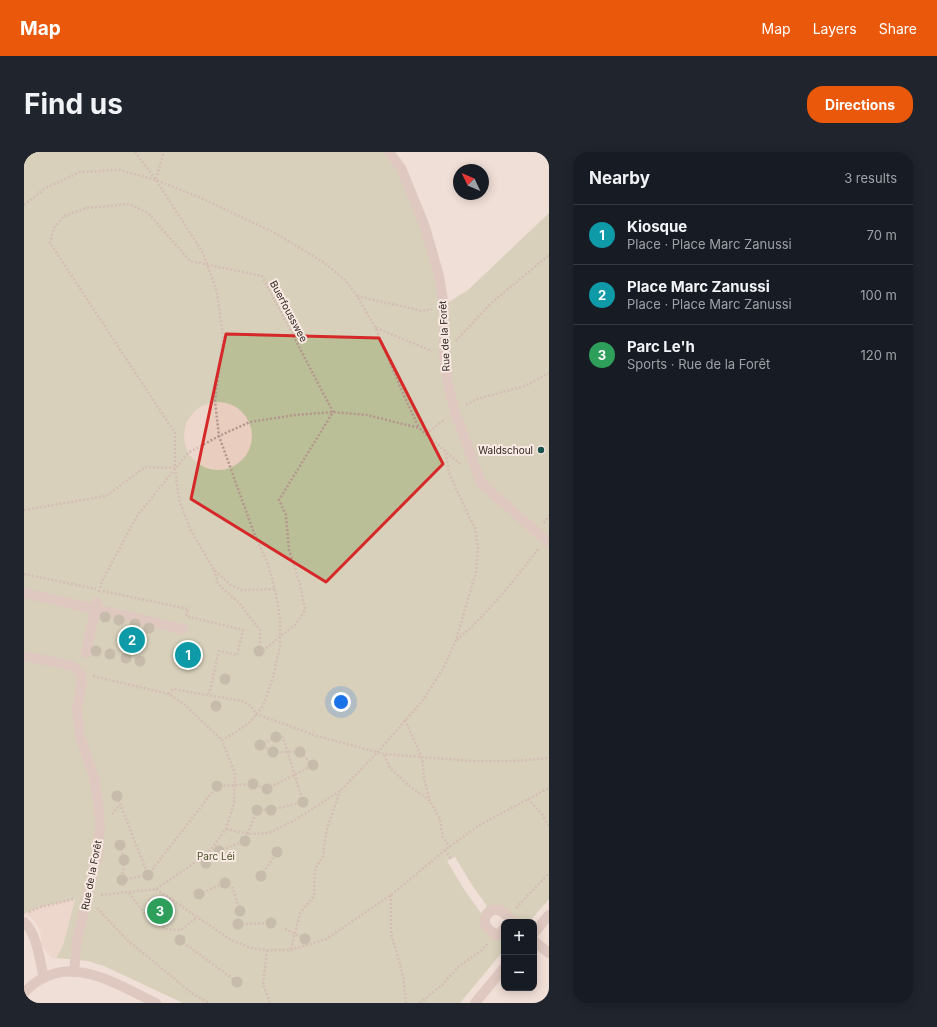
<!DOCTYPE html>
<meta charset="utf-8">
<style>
:root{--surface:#171b24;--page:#20242c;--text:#f1f3f6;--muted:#9ea1a6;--line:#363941;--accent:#ea580c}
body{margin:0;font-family:Inter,sans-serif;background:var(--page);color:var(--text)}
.controls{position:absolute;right:12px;bottom:12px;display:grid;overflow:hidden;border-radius:8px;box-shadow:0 2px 10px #0003}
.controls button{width:36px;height:36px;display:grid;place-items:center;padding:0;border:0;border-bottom:1px solid var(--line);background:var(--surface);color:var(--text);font:20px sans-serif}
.compass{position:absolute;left:429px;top:12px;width:36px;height:36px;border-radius:50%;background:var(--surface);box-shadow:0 2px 10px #0003;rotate:314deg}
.you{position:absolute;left:317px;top:550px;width:14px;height:14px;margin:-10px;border:3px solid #fff;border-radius:50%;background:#1a73e8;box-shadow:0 0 0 6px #1a73e833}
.badge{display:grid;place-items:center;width:26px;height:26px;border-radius:50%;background:var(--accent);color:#fff;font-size:13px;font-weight:700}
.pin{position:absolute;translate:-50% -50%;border:2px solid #fff;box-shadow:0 1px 4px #0006}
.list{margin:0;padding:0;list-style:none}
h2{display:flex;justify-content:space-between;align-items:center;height:52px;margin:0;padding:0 16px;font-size:17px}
h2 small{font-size:13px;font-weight:400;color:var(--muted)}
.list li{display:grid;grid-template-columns:26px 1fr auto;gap:12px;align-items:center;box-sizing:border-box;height:60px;padding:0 16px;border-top:1px solid var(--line)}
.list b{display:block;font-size:15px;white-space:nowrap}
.list p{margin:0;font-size:13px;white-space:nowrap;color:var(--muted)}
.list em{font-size:13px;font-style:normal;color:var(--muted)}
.map{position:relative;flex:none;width:525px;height:851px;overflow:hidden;border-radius:16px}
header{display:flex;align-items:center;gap:24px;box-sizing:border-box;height:56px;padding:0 20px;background:var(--accent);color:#fff}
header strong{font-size:19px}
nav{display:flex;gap:22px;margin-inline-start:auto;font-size:14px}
.intro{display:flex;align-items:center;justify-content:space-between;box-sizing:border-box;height:96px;padding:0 24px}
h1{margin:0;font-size:28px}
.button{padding:10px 18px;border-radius:16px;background:var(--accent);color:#fff;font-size:14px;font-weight:700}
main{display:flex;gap:24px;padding:0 24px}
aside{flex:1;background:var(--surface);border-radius:16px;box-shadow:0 2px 10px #0003}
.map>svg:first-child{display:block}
.green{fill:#babf97;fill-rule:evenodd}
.plaza{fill:#e9cdbe}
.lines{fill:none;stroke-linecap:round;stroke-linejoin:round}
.path{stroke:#b4968e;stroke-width:2.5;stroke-dasharray:2 2;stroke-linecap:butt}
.minor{stroke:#c8ada3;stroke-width:10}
.path-bridge{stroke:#b4968e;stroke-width:2.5;stroke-dasharray:2 2;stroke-linecap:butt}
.tree{fill:#959177}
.marked{fill:none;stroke:#d62828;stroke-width:3;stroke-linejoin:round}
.poi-dot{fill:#1b544c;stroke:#f8eae3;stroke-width:1.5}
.labels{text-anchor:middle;stroke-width:4;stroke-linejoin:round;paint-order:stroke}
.street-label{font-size:10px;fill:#332725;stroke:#f8eae3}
.poi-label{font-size:10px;fill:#332725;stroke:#f8eae3;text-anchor:end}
.park-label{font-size:10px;fill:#4a5129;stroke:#f8eae3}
</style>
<header>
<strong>Map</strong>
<nav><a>Map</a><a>Layers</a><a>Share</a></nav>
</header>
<div class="intro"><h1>Find us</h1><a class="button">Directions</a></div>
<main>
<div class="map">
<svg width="525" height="851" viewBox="0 0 525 851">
<rect width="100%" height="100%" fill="#f0dfd7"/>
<path class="green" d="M0,0h365l36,75 19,78 24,-15 81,-77v686l-20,23h-20l-7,-11 -17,6 12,19 7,-8v22l-44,53h-277l-79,-37 -16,-5 -32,-3 7,-13 12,-46 -34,8 -17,7zM431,705l17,28 15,21 -6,7 -16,-22 -18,-30z"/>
<g class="plaza">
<circle cx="194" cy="284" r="34"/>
<polygon points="51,747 39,793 32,806 28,806 23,801 18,793 16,778 9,767 1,761 17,755"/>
</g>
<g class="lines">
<g class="path">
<polyline points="132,27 140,0"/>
<polyline points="0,53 20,37 56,20 96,18 132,28 177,46 251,81 299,110 321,128 333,144 351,175 381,246 395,276"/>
<polyline points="333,144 398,159 408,157"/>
<polyline points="352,176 408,199"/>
<polyline points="432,189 466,152 525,103"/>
<polyline points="442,253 453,247 501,234 525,221"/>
<polyline points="402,282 421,267"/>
<polyline points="0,358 82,344 121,315 151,316"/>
<polyline points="520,371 525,363"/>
<polyline points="190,418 194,432 215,451 236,478 236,501 271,473 281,458 276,432 265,398 262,363 255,348 309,260 238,124 166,109 124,61 105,52 63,56 40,64 30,76 26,91 151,281 151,316 155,348 166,377 190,418 208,434 218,438 251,437"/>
<polyline points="0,422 72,437"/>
<polyline points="79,439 164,457 162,464 219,478 213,503 195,499 185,542"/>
<polyline points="75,440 78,429 113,364 164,301 195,284 226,270 271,263 309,260 343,263 395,276 436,312"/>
<path d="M433,488c31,-27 57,-59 82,-92"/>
<polyline points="69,524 145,542 161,553 198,588 212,580 226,570 239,554 249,525 256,494 256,466 251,437 244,412 231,384 195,284 191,249 199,185 193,140 179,101 132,28 111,0"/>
<polyline points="145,542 149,537 218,549 227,554 232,562 293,584 360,602 449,609 492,609 525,606"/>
<polyline points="381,568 398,606 400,626 406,649"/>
<polyline points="360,603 366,616 383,632 406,649 416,667 419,685 426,695"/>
<polyline points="504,647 517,661 525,674"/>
<polyline points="88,662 96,653"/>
<polyline points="202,677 226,682 245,681 271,668 316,639 353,601 399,548 419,517 432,488 452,420 454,397 451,377 425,321 421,298"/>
<polyline points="96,693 100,708 98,728 124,723"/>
<polyline points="421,698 427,707"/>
<polyline points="177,706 182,711"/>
<polyline points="237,724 253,700"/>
<polyline points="132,737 207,788 227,796 243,798 267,798 302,787 367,743 421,698 454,674 525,636"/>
<polyline points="105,741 120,761 141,777 157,778 172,766"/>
<polyline points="175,742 201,731 209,736 216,759"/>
<polyline points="77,743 132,737 172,710 189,695 202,677 210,651 211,622 198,588"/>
<polyline points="367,743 367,781 379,824 382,851"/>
<polyline points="73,756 102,787 169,842 185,851"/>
<polyline points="492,756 525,721"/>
<polyline points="5,760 17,755 50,747"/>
<polyline points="214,772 247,771"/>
<polyline points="156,788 213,830"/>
<polyline points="267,797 276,761 290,744 291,717 299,705 302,680 316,639"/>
<polyline points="243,798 239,832 246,851"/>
<polyline points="396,851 418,833 435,814 457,799 464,791"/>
</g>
<g class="minor">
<polyline points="365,0 377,16 401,75 415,124 420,153 420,203 423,227 431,260 457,331 525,391"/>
<polyline points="0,441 159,477"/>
<polyline points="62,501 73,450"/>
<polyline points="0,504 49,514 57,522 58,530 53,557 56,584 70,625 74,650 76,673 74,701 53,788 50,820"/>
<path d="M0,770c13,11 16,40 20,56"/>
<path d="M480,776l-7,8c-3,-3 -8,-6 -10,-9 -6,-8 2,-19 11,-17 5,1 9,6 13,9l-2,3"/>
<polyline points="510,781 525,763"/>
<polyline points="510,789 525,801"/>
<path d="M0,841c40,-44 90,-10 132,10"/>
<polyline points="451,851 480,816"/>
</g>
<g class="path-bridge">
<polyline points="93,644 124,723 193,634 229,632 243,637 289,613 276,600 249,600 236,593 252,585 259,585 279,650 247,658 233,658 221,689 195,699 182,711"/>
<polyline points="261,777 281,787"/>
</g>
</g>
<g class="tree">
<circle cx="81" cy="465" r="5.5"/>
<circle cx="95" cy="468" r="5.5"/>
<circle cx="111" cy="472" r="5.5"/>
<circle cx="125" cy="476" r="5.5"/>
<circle cx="72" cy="499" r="5.5"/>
<circle cx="235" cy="499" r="5.5"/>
<circle cx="86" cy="502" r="5.5"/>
<circle cx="102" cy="506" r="5.5"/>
<circle cx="116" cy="509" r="5.5"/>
<circle cx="201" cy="527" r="5.5"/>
<circle cx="192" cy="554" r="5.5"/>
<circle cx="252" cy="585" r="5.5"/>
<circle cx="236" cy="593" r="5.5"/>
<circle cx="249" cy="600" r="5.5"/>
<circle cx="276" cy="600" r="5.5"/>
<circle cx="289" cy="613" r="5.5"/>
<circle cx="229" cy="632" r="5.5"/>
<circle cx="193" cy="634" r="5.5"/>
<circle cx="243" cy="637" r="5.5"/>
<circle cx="93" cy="644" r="5.5"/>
<circle cx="279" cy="650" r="5.5"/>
<circle cx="233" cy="658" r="5.5"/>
<circle cx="247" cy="658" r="5.5"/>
<circle cx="221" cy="689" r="5.5"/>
<circle cx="96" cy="693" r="5.5"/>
<circle cx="195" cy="699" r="5.5"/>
<circle cx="253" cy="700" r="5.5"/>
<circle cx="100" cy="708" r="5.5"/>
<circle cx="182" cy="711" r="5.5"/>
<circle cx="124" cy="723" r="5.5"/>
<circle cx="237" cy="724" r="5.5"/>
<circle cx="98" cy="728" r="5.5"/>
<circle cx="201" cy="731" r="5.5"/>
<circle cx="175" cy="742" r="5.5"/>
<circle cx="216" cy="759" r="5.5"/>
<circle cx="247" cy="771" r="5.5"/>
<circle cx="214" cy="772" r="5.5"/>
<circle cx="281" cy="787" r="5.5"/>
<circle cx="156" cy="788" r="5.5"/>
<circle cx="213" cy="830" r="5.5"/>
</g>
<path d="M0 0H525V851H0ZM202,182l153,4 64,126 -117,118 -135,-83z" fill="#f0dfd7" fill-opacity=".55" fill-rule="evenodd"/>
<path class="marked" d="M202,182l153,4 64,126 -117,118 -135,-83z"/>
<circle class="poi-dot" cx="517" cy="298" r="4"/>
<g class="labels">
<g class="street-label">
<text transform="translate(265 159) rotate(62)" y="4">Buerfousswee</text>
<text transform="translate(420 184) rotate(-93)" y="4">Rue de la Forêt</text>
<text transform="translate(67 723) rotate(-79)" y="4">Rue de la Forêt</text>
</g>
<g class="poi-label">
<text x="509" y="302">Waldschoul</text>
</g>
<g class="park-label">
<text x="192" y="708">Parc Léi</text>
</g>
</g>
</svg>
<div class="controls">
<button>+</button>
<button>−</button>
</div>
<svg class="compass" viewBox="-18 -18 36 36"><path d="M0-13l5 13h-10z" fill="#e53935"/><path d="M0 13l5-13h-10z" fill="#9ea1a6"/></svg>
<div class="you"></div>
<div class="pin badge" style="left:164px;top:503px;background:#0f9aa8">1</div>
<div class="pin badge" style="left:108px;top:488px;background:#0f9aa8">2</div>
<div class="pin badge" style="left:136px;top:759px;background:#2e9e5b">3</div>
</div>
<aside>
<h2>Nearby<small>3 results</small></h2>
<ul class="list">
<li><span class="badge" style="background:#0f9aa8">1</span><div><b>Kiosque</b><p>Place · Place Marc Zanussi</p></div><em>70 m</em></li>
<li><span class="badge" style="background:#0f9aa8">2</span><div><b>Place Marc Zanussi</b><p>Place · Place Marc Zanussi</p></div><em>100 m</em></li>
<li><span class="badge" style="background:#2e9e5b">3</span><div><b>Parc Le'h</b><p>Sports · Rue de la Forêt</p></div><em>120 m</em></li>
</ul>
</aside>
</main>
